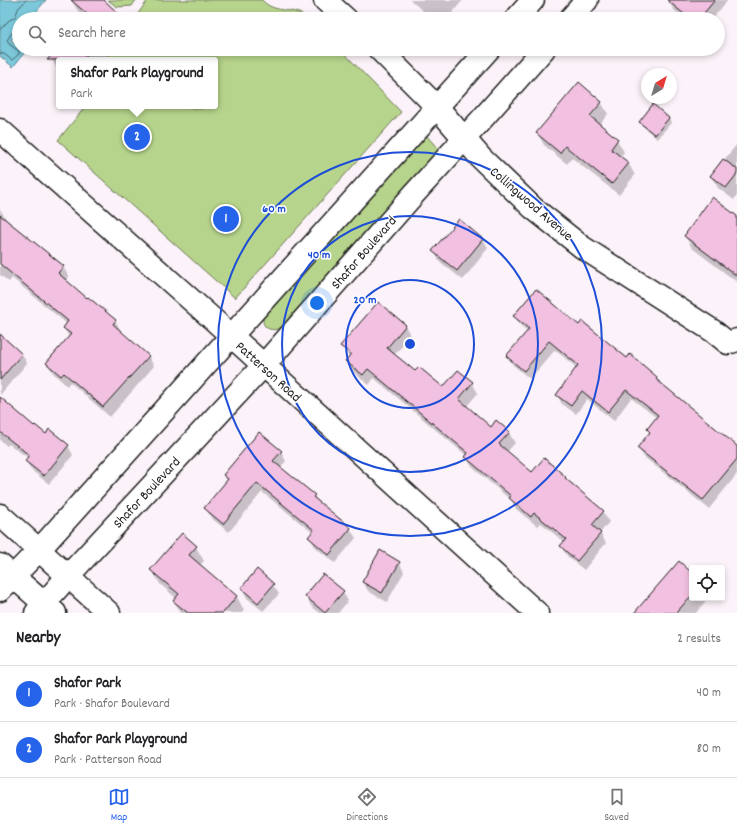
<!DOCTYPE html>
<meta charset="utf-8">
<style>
:root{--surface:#fff;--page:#f6f6f6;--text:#202124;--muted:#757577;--line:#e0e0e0;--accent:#2563eb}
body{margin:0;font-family:Dekko,sans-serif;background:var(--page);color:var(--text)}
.controls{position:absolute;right:12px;bottom:12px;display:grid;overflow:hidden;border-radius:4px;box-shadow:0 2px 6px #0003}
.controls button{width:36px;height:36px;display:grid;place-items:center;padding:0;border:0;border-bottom:1px solid var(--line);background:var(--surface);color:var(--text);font:20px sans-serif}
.compass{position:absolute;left:641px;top:68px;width:36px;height:36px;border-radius:50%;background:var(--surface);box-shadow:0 2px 6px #0003;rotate:38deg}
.you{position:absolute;left:317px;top:303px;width:14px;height:14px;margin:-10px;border:3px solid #fff;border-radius:50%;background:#1a73e8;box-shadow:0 0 0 6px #1a73e833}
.badge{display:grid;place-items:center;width:26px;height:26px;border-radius:50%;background:var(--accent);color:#fff;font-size:13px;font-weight:700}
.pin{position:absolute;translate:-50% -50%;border:2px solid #fff;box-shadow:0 1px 4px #0006}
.popup{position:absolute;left:56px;top:57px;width:162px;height:52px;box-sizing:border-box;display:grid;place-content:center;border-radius:4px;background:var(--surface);filter:drop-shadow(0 1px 3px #0005);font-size:13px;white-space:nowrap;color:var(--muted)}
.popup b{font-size:15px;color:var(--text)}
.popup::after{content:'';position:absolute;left:50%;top:100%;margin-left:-8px;border:8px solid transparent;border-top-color:var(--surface)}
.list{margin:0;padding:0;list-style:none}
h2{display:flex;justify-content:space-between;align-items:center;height:52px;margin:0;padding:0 16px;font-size:17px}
h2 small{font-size:13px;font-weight:400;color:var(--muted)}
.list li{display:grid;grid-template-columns:26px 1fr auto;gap:12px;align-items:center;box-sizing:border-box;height:56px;padding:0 16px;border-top:1px solid var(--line)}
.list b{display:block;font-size:15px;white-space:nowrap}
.list p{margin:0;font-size:13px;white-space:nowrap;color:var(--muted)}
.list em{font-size:13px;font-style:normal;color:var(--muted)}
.icon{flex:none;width:22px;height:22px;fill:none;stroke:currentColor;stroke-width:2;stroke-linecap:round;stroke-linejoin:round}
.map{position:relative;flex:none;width:737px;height:613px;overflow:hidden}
.search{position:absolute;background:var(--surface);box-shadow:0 2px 6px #0003;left:12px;right:12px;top:12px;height:44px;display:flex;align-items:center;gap:10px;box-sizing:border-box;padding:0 14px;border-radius:22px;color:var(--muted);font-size:15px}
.sheet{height:164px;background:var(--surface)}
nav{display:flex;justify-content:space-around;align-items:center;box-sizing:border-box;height:56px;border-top:1px solid var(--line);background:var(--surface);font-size:11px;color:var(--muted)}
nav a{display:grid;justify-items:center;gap:2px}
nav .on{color:var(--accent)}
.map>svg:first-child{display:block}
.green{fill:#b7d48c;stroke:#6a7854}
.water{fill:#7bc8da;stroke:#55838e}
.shadow{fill:#0003}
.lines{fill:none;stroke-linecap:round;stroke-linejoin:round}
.shore{stroke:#426168;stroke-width:1}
.building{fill:#f2c0e0;stroke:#1c1c1c}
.minor-casing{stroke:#1c1c1c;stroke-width:25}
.major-casing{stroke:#1c1c1c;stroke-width:25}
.minor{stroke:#fff;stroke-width:22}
.major{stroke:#fff;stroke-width:22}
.ring{fill:none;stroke:#1d4ed8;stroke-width:2}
.labels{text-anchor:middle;stroke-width:3;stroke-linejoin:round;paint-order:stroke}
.street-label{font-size:14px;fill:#1c1c1c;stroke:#fff}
.centre{fill:#1d4ed8;stroke:#fff;stroke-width:2}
.ring-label{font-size:12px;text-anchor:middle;font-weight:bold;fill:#1d4ed8;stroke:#fff;stroke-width:3;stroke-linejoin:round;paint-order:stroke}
</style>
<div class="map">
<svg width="737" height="613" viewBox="0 0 737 613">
<rect width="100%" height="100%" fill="#fcf2f9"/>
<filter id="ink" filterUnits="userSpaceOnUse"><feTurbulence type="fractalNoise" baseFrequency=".025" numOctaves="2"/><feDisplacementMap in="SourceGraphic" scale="8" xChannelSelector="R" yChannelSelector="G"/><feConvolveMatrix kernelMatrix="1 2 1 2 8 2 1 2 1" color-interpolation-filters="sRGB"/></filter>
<g filter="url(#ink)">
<g class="green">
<polygon points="108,0 136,0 132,6 117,7"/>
<path d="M148,0h114c13,15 33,6 47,19h-175z"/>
<polygon points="112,49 340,49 401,112 235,298 58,140 86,106 215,106 215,60 104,60"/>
<path d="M425,134l15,17 -157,175c-10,8 -24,2 -19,-11z"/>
</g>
<polygon class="water" points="0,0 46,0 30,19 19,19 19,31 11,40 19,47 19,49 21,49 25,52 13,67 0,56"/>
<g class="shadow">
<polygon points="71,0 102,0 122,19 85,19 78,11"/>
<polygon points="410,0 463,0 447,19 433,19"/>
<polygon points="668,0 728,0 712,19 685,19 673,9"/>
<polygon points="58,49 112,49 102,60 59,60 59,72 51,58"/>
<polygon points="601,102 608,114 599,125 617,140 624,152 620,157 628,163 635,175 619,195 572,158 567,164 544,145 537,133"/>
<polygon points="182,106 202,106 202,110 183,107"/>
<polygon points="669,118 671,123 657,139 643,126 640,122"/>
<polygon points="737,144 737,195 734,200 718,188 711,176"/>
<polygon points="0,209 8,222 63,267 69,277 65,281 115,320 121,331 120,332 148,356 154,366 110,417 70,382 67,386 53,373 47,363 69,337 64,328 67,324 12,278 9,282 0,275"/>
<polygon points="737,217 737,282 692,248 685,236"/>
<polygon points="483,239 488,248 463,280 439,261 434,251"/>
<polygon points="515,316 579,326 627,359 656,377 660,384 737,447 737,474 709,509 644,457 638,448 650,433 648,429 657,418 631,398 614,421 587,399 576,414 562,404 557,395 577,368 555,350 530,379 513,365 507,356 528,332 520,325"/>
<polygon points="405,326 411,336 394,355 415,372 443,389 472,383 478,393 466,407 491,428 509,433 515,443 507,452 532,473 565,477 567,481 603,512 609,522 600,533 606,543 584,570 567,556 561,546 564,542 541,523 537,526 516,509 512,501 472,467 466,457 467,456 374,378 369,385 352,371 346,361 349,357 342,346"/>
<polygon points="0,349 22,354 27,363 0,395"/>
<polygon points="0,399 34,427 46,435 68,446 73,455 49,484 31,470 26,461 28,458 9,444 7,446 0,440"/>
<polygon points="281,452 286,461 280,468 314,496 318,502 350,529 356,538 335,563 315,547 310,537 313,533 262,492 229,532 211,518 206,508 228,481 224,475"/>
<polygon points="196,547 204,561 199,566 237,597 244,610 242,613 181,613 174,601 176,598 160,584 152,570"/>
<polygon points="399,562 404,572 387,602 368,591 363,582"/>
<polygon points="692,574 692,598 708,598 696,613 637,613"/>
<polygon points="273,585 279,594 263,611 247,598 242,588"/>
<polygon points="343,592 348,601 338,613 320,613 311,606 306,596"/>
</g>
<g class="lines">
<g class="shore">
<polyline points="0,30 8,21 15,17 18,9 26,0"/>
<polyline points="0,53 4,54 12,60 19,54 19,51 9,44 7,40 14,30 19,29"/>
</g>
</g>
<g class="building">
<polygon points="71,0 104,0 121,16 118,19 84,19 88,15"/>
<polygon points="667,0 715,0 699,19 690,19"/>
<polygon points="57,49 92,49 82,60 47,60"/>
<polygon points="579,82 602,102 590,116 618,139 611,149 629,163 612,184 565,146 560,153 536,133"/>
<polygon points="653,104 669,118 655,135 639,122"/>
<polygon points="723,159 737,169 737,174 726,188 710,176"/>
<polygon points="712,197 737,216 737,276 684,236"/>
<polygon points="0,215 64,266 58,273 87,298 88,297 116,320 113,324 149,356 103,407 64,373 61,376 46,363 71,334 63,328 68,321 0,264"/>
<polygon points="459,219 483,239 457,271 432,251"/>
<polygon points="536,289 579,325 582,321 627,358 630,354 657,377 656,379 737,446 737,459 703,500 637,448 650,432 647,429 658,415 626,390 608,412 582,391 571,406 556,395 578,365 549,341 524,371 506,356 529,329 513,316"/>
<polygon points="378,302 406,325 387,348 415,371 419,367 443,387 458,370 473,382 459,399 491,427 496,420 510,432 499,444 532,472 544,458 566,477 565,478 604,511 592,525 601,533 577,561 560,546 566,539 534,513 531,517 509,498 511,496 465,457 468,453 368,369 363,375 345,361 351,354 340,346"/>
<polygon points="0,334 22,354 0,380"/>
<polygon points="0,397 34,426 35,425 46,434 49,429 69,445 44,476 25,461 29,455 0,432"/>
<polygon points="259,432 282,451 273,461 315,495 313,497 351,528 329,555 308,537 314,530 257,483 223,524 204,508 228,479 223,475"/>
<polygon points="182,533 197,546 189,555 237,596 223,613 188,613 173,601 179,594 150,570"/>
<polygon points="380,550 400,562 382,593 362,582"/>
<polygon points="679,561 692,573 692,595 676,613 634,613"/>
<polygon points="257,569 274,584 258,603 241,588"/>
<polygon points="323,574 344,591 325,613 305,596"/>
</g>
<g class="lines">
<g class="minor-casing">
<g id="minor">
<polyline points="325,0 346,19"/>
<polyline points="516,19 533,0"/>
<polyline points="570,19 587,0"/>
<polyline points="379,49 437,107 481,158 533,208 582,247 713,331 728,343 737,340"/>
<polyline points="0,515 109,613"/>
<polyline points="0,565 55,613"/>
<polyline points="0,590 39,550 489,49"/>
<polyline points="36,613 68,576 263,366 414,194 482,119 544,49"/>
</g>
</g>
<g class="major-casing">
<polyline id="major" points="0,130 216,322 537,613"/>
</g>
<use href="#minor" class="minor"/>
<use href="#major" class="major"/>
</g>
</g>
<g class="ring">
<circle cx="410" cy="344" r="64"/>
<circle cx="410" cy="344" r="128"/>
<circle cx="410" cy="344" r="192"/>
</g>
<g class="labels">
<g class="street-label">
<text transform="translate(532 203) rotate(41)" y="5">Collingwood Avenue</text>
<text transform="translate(363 252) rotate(-49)" y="5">Shafor Boulevard</text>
<text transform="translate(269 371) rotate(42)" y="5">Patterson Road</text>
<text transform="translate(146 492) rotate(-47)" y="5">Shafor Boulevard</text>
</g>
</g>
<circle cx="410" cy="344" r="6" class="centre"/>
<g class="ring-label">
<text x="274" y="212">60 m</text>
<text x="319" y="258">40 m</text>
<text x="365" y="303">20 m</text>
</g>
</svg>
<div class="controls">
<button><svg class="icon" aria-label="locate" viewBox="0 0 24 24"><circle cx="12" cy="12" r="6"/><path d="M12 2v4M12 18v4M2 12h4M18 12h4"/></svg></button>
</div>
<svg class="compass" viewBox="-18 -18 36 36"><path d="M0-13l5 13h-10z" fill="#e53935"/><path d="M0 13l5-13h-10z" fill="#757577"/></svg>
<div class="you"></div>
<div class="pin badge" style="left:226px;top:219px">1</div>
<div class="pin badge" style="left:137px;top:137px">2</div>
<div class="popup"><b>Shafor Park Playground</b>Park</div>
<div class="search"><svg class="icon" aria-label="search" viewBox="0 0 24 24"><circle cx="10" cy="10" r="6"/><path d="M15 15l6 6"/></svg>Search here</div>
</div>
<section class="sheet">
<h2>Nearby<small>2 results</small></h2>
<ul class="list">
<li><span class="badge">1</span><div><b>Shafor Park</b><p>Park · Shafor Boulevard</p></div><em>40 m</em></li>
<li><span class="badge">2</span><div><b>Shafor Park Playground</b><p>Park · Patterson Road</p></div><em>80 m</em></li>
</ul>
</section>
<nav>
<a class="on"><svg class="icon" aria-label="map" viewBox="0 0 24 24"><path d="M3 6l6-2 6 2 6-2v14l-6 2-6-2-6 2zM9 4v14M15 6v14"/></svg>Map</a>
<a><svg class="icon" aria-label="directions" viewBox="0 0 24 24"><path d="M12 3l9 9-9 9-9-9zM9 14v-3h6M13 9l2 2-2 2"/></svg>Directions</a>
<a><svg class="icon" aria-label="saved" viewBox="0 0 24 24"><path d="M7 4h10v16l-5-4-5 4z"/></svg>Saved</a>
</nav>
